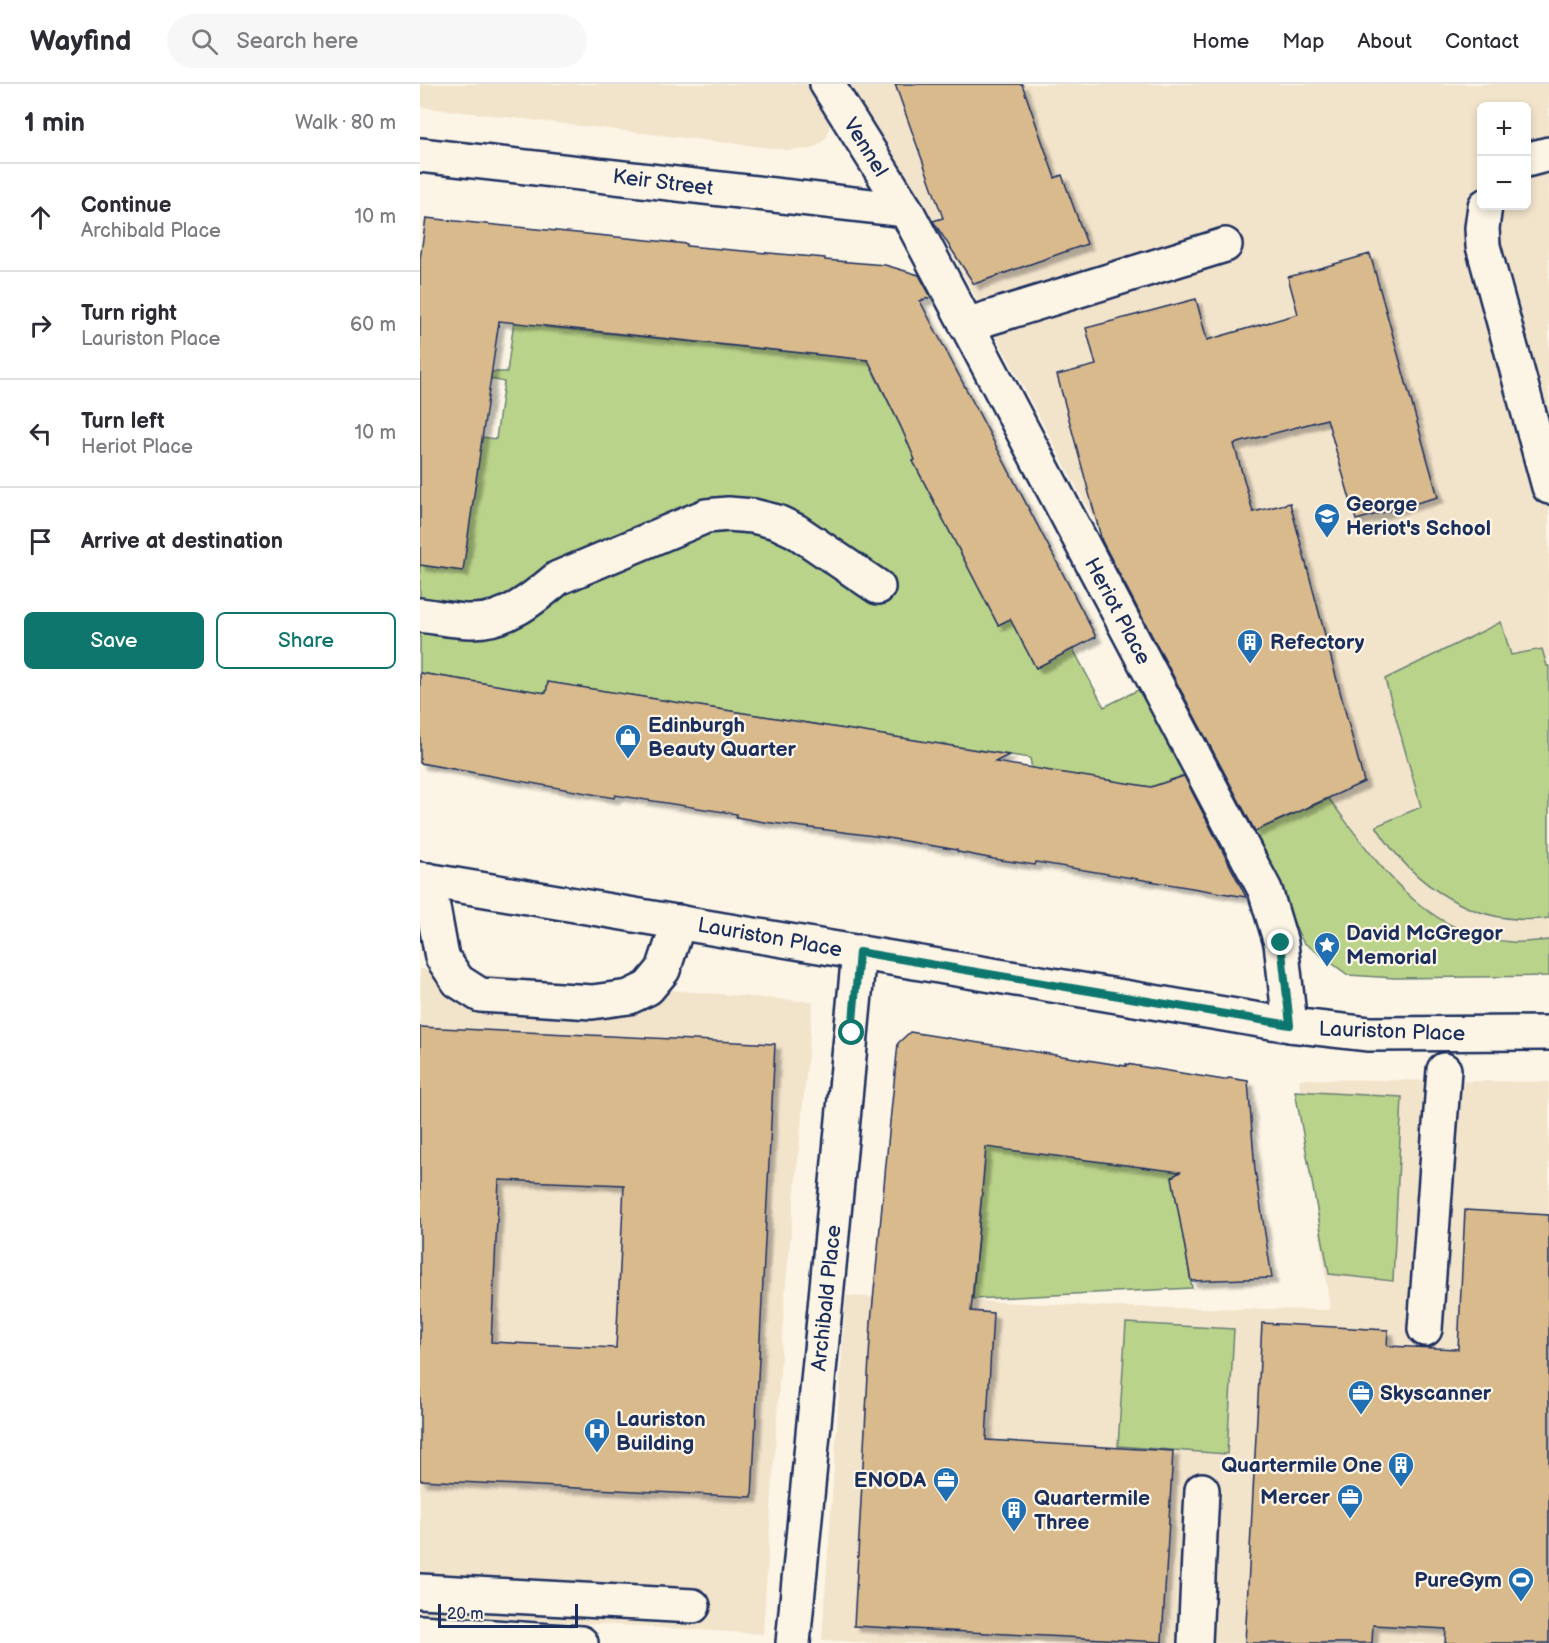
<!DOCTYPE html>
<meta charset="utf-8">
<style>
:root{--surface:#fff;--page:#f7f7f7;--text:#2b2b33;--muted:#7c7c81;--line:#e1e1e2;--accent:#0f766e}
body{margin:0;font-family:"Balsamiq Sans",sans-serif;background:var(--page);color:var(--text)}
.controls{position:absolute;right:18px;top:18px;display:grid;overflow:hidden;border-radius:9px;box-shadow:0 3px 9px #0003}
.controls button{width:54px;height:54px;display:grid;place-items:center;padding:0;border:0;border-bottom:2px solid var(--line);background:var(--surface);color:var(--text);font:30px sans-serif}
.scale{position:absolute;left:18px;bottom:15px;width:140px;box-sizing:border-box;padding-left:6px;border:3px solid #1b2f5e;border-top:0;font-size:16px;line-height:21px;white-space:nowrap;color:#1b2f5e;-webkit-text-stroke:4px #fcf5e5;paint-order:stroke}
.stop{position:absolute;width:18px;height:18px;margin:-14px;border:4px solid #0f766e;border-radius:50%;background:#fff}
.stop.end{background:#0f766e;border-color:#fff;box-shadow:0 2px 6px #0008}
.list{margin:0;padding:0;list-style:none}
h2{display:flex;justify-content:space-between;align-items:center;height:78px;margin:0;padding:0 24px;font-size:26px}
h2 small{font-size:20px;font-weight:400;color:var(--muted)}
.list li{display:grid;grid-template-columns:39px 1fr auto;gap:18px;align-items:center;box-sizing:border-box;height:108px;padding:0 24px;border-top:2px solid var(--line)}
.list b{display:block;font-size:22px;white-space:nowrap}
.list p{margin:0;font-size:20px;white-space:nowrap;color:var(--muted)}
.list em{font-size:20px;font-style:normal;color:var(--muted)}
.actions{display:flex;gap:12px;padding:18px 24px}
.actions a{flex:1;padding:14px 0;border:2px solid var(--accent);border-radius:9px;text-align:center;font-size:21px;color:var(--accent)}
.actions .main{background:var(--accent);color:#fff}
.icon{flex:none;width:33px;height:33px;fill:none;stroke:currentColor;stroke-width:2;stroke-linecap:round;stroke-linejoin:round}
.map{position:relative;flex:none;width:1129px;height:1559px;overflow:hidden}
header{display:flex;align-items:center;gap:36px;box-sizing:border-box;height:84px;padding:0 30px;background:var(--surface);border-bottom:2px solid var(--line)}
header strong{font-size:28px}
nav{display:flex;gap:33px;margin-inline-start:auto;font-size:21px}
.search{width:420px;height:54px;background:var(--page);display:flex;align-items:center;gap:15px;box-sizing:border-box;padding:0 21px;border-radius:33px;color:var(--muted);font-size:22px}
main{display:flex}
aside{flex:1;background:var(--surface)}
.map>svg:first-child{display:block}
.built{fill:#f2e3cb;fill-rule:evenodd}
.green{fill:#bad38a;stroke:#6a8174;stroke-width:1.5}
.building{fill:#d9ba8d;stroke:#1b2f5e;stroke-width:1.5;fill-rule:evenodd;filter:url(#shadow)}
.lines{fill:none;stroke-linecap:round;stroke-linejoin:round}
.minor-casing{stroke:#1b2f5e;stroke-width:38}
.minor{stroke:#fcf5e5;stroke-width:33}
.route{stroke:#0f766e;stroke-width:8}
.labels{text-anchor:middle;stroke-width:4.5;stroke-linejoin:round;paint-order:stroke}
.street-label{font-size:21px;fill:#1b2f5e;stroke:#fcf5e5}
.poi-label{font-size:21px;font-weight:bold;fill:#1b2f5e;stroke:#fcf5e5;text-anchor:start}
</style>
<header>
<strong>Wayfind</strong>
<div class="search"><svg class="icon" aria-label="search" viewBox="0 0 24 24"><circle cx="10" cy="10" r="6"/><path d="M15 15l6 6"/></svg>Search here</div>
<nav><a>Home</a><a>Map</a><a>About</a><a>Contact</a></nav>
</header>
<main>
<aside>
<h2>1 min<small>Walk · 80 m</small></h2>
<ul class="list">
<li><svg class="icon" aria-label="ahead" viewBox="0 0 24 24"><path d="M12 20V5M6 11l6-6 6 6"/></svg><div><b>Continue</b><p>Archibald Place</p></div><em>10 m</em></li>
<li><svg class="icon" aria-label="right" viewBox="0 0 24 24"><path d="M7 20v-9h11M14 6l5 5-5 5"/></svg><div><b>Turn right</b><p>Lauriston Place</p></div><em>60 m</em></li>
<li><svg class="icon" aria-label="left" viewBox="0 0 24 24"><path d="M17 20v-9H6M10 6l-5 5 5 5"/></svg><div><b>Turn left</b><p>Heriot Place</p></div><em>10 m</em></li>
<li><svg class="icon" aria-label="arrive" viewBox="0 0 24 24"><path d="M6 21V4h12l-3 4 3 4H6"/></svg><div><b>Arrive at destination</b></div></li>
</ul>
<div class="actions"><a class="main">Save</a><a>Share</a></div>
</aside>
<div class="map">
<svg width="1129" height="1559" viewBox="0 0 1129 1559">
<defs>
<filter id="shadow"><feDropShadow dx="5.5" dy="5.5" stdDeviation="1.5" flood-color="#0004"/></filter>
</defs>
<rect width="100%" height="100%" fill="#fcf5e5"/>
<filter id="ink" filterUnits="userSpaceOnUse"><feTurbulence type="fractalNoise" baseFrequency=".0167" numOctaves="2"/><feDisplacementMap in="SourceGraphic" scale="12" xChannelSelector="R" yChannelSelector="G"/><feConvolveMatrix kernelMatrix="1 2 1 2 8 2 1 2 1" color-interpolation-filters="sRGB"/></filter>
<g filter="url(#ink)">
<g class="built">
<polygon points="0,0 392,0 411,37 407,53 400,60 391,65 368,66 0,23"/>
<path d="M427,0h702v892l-154,2 -47,-3 -45,-33 -194,-394 -140,-263 -27,-50zM1062,22h44v100h-44z"/>
<polygon points="0,885 393,918 365,1210 343,1550 0,1529"/>
<polygon points="879,995 1129,998 1129,1559 453,1559 402,1556 426,1212 703,1223 910,1226"/>
</g>
<g class="green">
<polygon points="96,223 124,227 125,243 450,276 451,284 497,375 493,377 578,541 590,535 616,584 653,565 684,623 724,603 768,690 731,703 612,685 610,674 128,598 126,609 0,589 0,481 42,487 62,353 76,355 84,298 71,295 71,288 87,288"/>
<path d="M1081,538l10,33 31,-6 5,17h2v252c-73,10 -136,-32 -173,-92l45,-19 -36,-128z"/>
<path d="M909,715c49,64 94,137 183,143 12,1 25,-1 37,-2v36l-154,2 -47,-3 -45,-33 -52,-109z"/>
<polygon points="875,1007 982,1013 973,1197 909,1190"/>
<polygon points="567,1045 755,1082 759,1088 753,1093 772,1204 553,1215"/>
<polygon points="706,1239 814,1245 807,1370 698,1362"/>
</g>
<g class="building">
<polygon points="475,0 602,0 635,94 642,91 667,160 554,200 513,137 523,134"/>
<polygon points="6,134 267,160 267,162 405,174 405,176 465,181 499,191 511,213 500,217 676,553 616,584 590,535 578,541 493,377 495,376 481,343 448,276 79,237 43,487 0,481 0,175"/>
<polygon points="950,170 1018,413 936,436 907,335 814,360 833,428 870,419 944,698 835,747 682,457 637,291 676,281 666,244 776,215 787,256 878,230 868,193"/>
<polygon points="0,589 126,609 128,598 198,609 589,671 575,678 731,703 764,692 826,813 616,778 615,781 574,775 538,768 537,766 462,753 344,738 316,733 317,730 195,711 194,714 0,679"/>
<path d="M0,943l355,17 -23,453 -332,-17zM79,1096l125,5 -8,163 -125,-6z"/>
<polygon points="490,948 706,982 706,980 804,996 809,994 828,997 835,1086 852,1194 771,1197 752,1093 760,1088 566,1063 551,1227 573,1229 566,1356 753,1367 742,1558 434,1542 451,1238 470,1038 478,959"/>
<polygon points="1045,1126 1129,1131 1129,1559 1025,1559 1026,1545 953,1541 952,1559 825,1559 842,1239 968,1246 967,1262 1038,1265"/>
</g>
<g class="lines">
<g class="minor-casing">
<g id="minor">
<polyline points="407,0 486,126 845,806 861,859 870,941"/>
<polyline points="0,71 486,126"/>
<polyline points="1106,76 1129,70"/>
<polyline points="1065,122 1062,144 1063,162 1129,403"/>
<polyline points="546,241 805,161"/>
<path d="M0,531c17,2 35,6 51,6 35,1 62,-22 87,-43l148,-62 22,-2 25,2 24,6 19,9 82,56"/>
<polyline points="0,795 870,941 949,950 1129,949"/>
<polyline points="8,796 22,873 38,897 60,911 172,918 209,913 228,904 243,886 259,838"/>
<polyline points="1005,1245 1024,986"/>
<polyline points="0,1507 273,1522"/>
<polyline points="0,1548 161,1559"/>
<polyline points="373,1559 439,868"/>
<polyline points="775,1559 782,1406"/>
</g>
</g>
<use href="#minor" class="minor"/>
</g>
</g>
<g class="lines" filter="url(#ink)">
<polyline class="route" points="432,949 439,868 870,941 861,859"/>
</g>
<defs>
<g id="school-pin" transform="scale(1.35)"><path d="M0 17L-7.5 6A9.5 9.5 0 1 1 7.5 6Z" fill="#1f6fb2" stroke="#fcf5e5"/><path d="M0-5L7-2L0 1L-7-2ZM-4 1L0 2.5L4 1V4Q0 6-4 4Z" fill="#fff"/></g>
<g id="building-pin" transform="scale(1.35)"><path d="M0 17L-7.5 6A9.5 9.5 0 1 1 7.5 6Z" fill="#1f6fb2" stroke="#fcf5e5"/><path d="M-4-6H4V6H1V3H-1V6H-4ZM-2.5-4.3h1.7v1.8h-1.7ZM.8-4.3h1.7v1.8H.8ZM-2.5-1h1.7V.8h-1.7ZM.8-1h1.7V.8H.8Z" fill="#fff"/></g>
<g id="shop-pin" transform="scale(1.35)"><path d="M0 17L-7.5 6A9.5 9.5 0 1 1 7.5 6Z" fill="#1f6fb2" stroke="#fcf5e5"/><path d="M-5-2.5h2.3a2.7 3.5 0 0 1 5.4 0H5L5.5 6h-11ZM-1.5-2.5h3a1.5 2.3 0 0 0-3 0Z" fill="#fff"/></g>
<g id="sight-pin" transform="scale(1.35)"><path d="M0 17L-7.5 6A9.5 9.5 0 1 1 7.5 6Z" fill="#1f6fb2" stroke="#fcf5e5"/><path d="M0-6L1.8-2.2L6-1.7L2.9 1.2L3.7 5.4L0 3.3L-3.7 5.4L-2.9 1.2L-6-1.7L-1.8-2.2Z" fill="#fff"/></g>
<g id="office-pin" transform="scale(1.35)"><path d="M0 17L-7.5 6A9.5 9.5 0 1 1 7.5 6Z" fill="#1f6fb2" stroke="#fcf5e5"/><path d="M-6-3h4V-5.5h4V-3h4V5H-6ZM-1-4.5V-3h2v-1.5ZM-6 0V1H6V0Z" fill="#fff"/></g>
<g id="hospital-pin" transform="scale(1.35)"><path d="M0 17L-7.5 6A9.5 9.5 0 1 1 7.5 6Z" fill="#1f6fb2" stroke="#fcf5e5"/><path d="M-5-5h3v3.5h4V-5h3V5h-3V1.5h-4V5h-3Z" fill="#fff"/></g>
<g id="stadium-pin" transform="scale(1.35)"><path d="M0 17L-7.5 6A9.5 9.5 0 1 1 7.5 6Z" fill="#1f6fb2" stroke="#fcf5e5"/><path d="M0-5a6.5 5 0 1 0 0 10a6.5 5 0 1 0 0-10ZM-3.5-1.8h7v3.6h-7Z" fill="#fff"/></g>
</defs>
<g fill-rule="evenodd">
<use href="#school-pin" x="907" y="432"/>
<use href="#building-pin" x="830" y="558"/>
<use href="#shop-pin" x="208" y="653"/>
<use href="#sight-pin" x="907" y="861"/>
<use href="#office-pin" x="941" y="1309"/>
<use href="#hospital-pin" x="177" y="1347"/>
<use href="#building-pin" x="981" y="1381"/>
<use href="#office-pin" x="526" y="1396"/>
<use href="#office-pin" x="930" y="1413"/>
<use href="#building-pin" x="594" y="1426"/>
<use href="#stadium-pin" x="1101" y="1496"/>
</g>
<g class="labels">
<g class="street-label">
<text transform="translate(446 63) rotate(58)" y="7">Vennel</text>
<text transform="translate(243 98) rotate(7)" y="7">Keir Street</text>
<text transform="translate(698 527) rotate(62)" y="7">Heriot Place</text>
<text transform="translate(350 853) rotate(10)" y="7">Lauriston Place</text>
<text transform="translate(972 947) rotate(2)" y="7">Lauriston Place</text>
<text transform="translate(406 1214) rotate(-84)" y="7">Archibald Place</text>
</g>
<g class="poi-label">
<text x="926" y="427">George<tspan x="926" dy="24">Heriot's School</tspan></text>
<text x="850" y="565">Refectory</text>
<text x="228" y="648">Edinburgh<tspan x="228" dy="24">Beauty Quarter</tspan></text>
<text x="926" y="856">David McGregor<tspan x="926" dy="24">Memorial</tspan></text>
<text x="960" y="1316">Skyscanner</text>
<text x="196" y="1342">Lauriston<tspan x="196" dy="24">Building</tspan></text>
<text x="962" y="1388" text-anchor="end">Quartermile One</text>
<text x="506" y="1403" text-anchor="end">ENODA</text>
<text x="910" y="1420" text-anchor="end">Mercer</text>
<text x="614" y="1421">Quartermile<tspan x="614" dy="24">Three</tspan></text>
<text x="1082" y="1503" text-anchor="end">PureGym</text>
</g>
</g>
</svg>
<div class="controls">
<button>+</button>
<button>−</button>
</div>
<div class="scale">20 m</div>
<div class="stop" style="left:432px;top:949px"></div>
<div class="stop end" style="left:861px;top:859px"></div>
</div>
</main>
